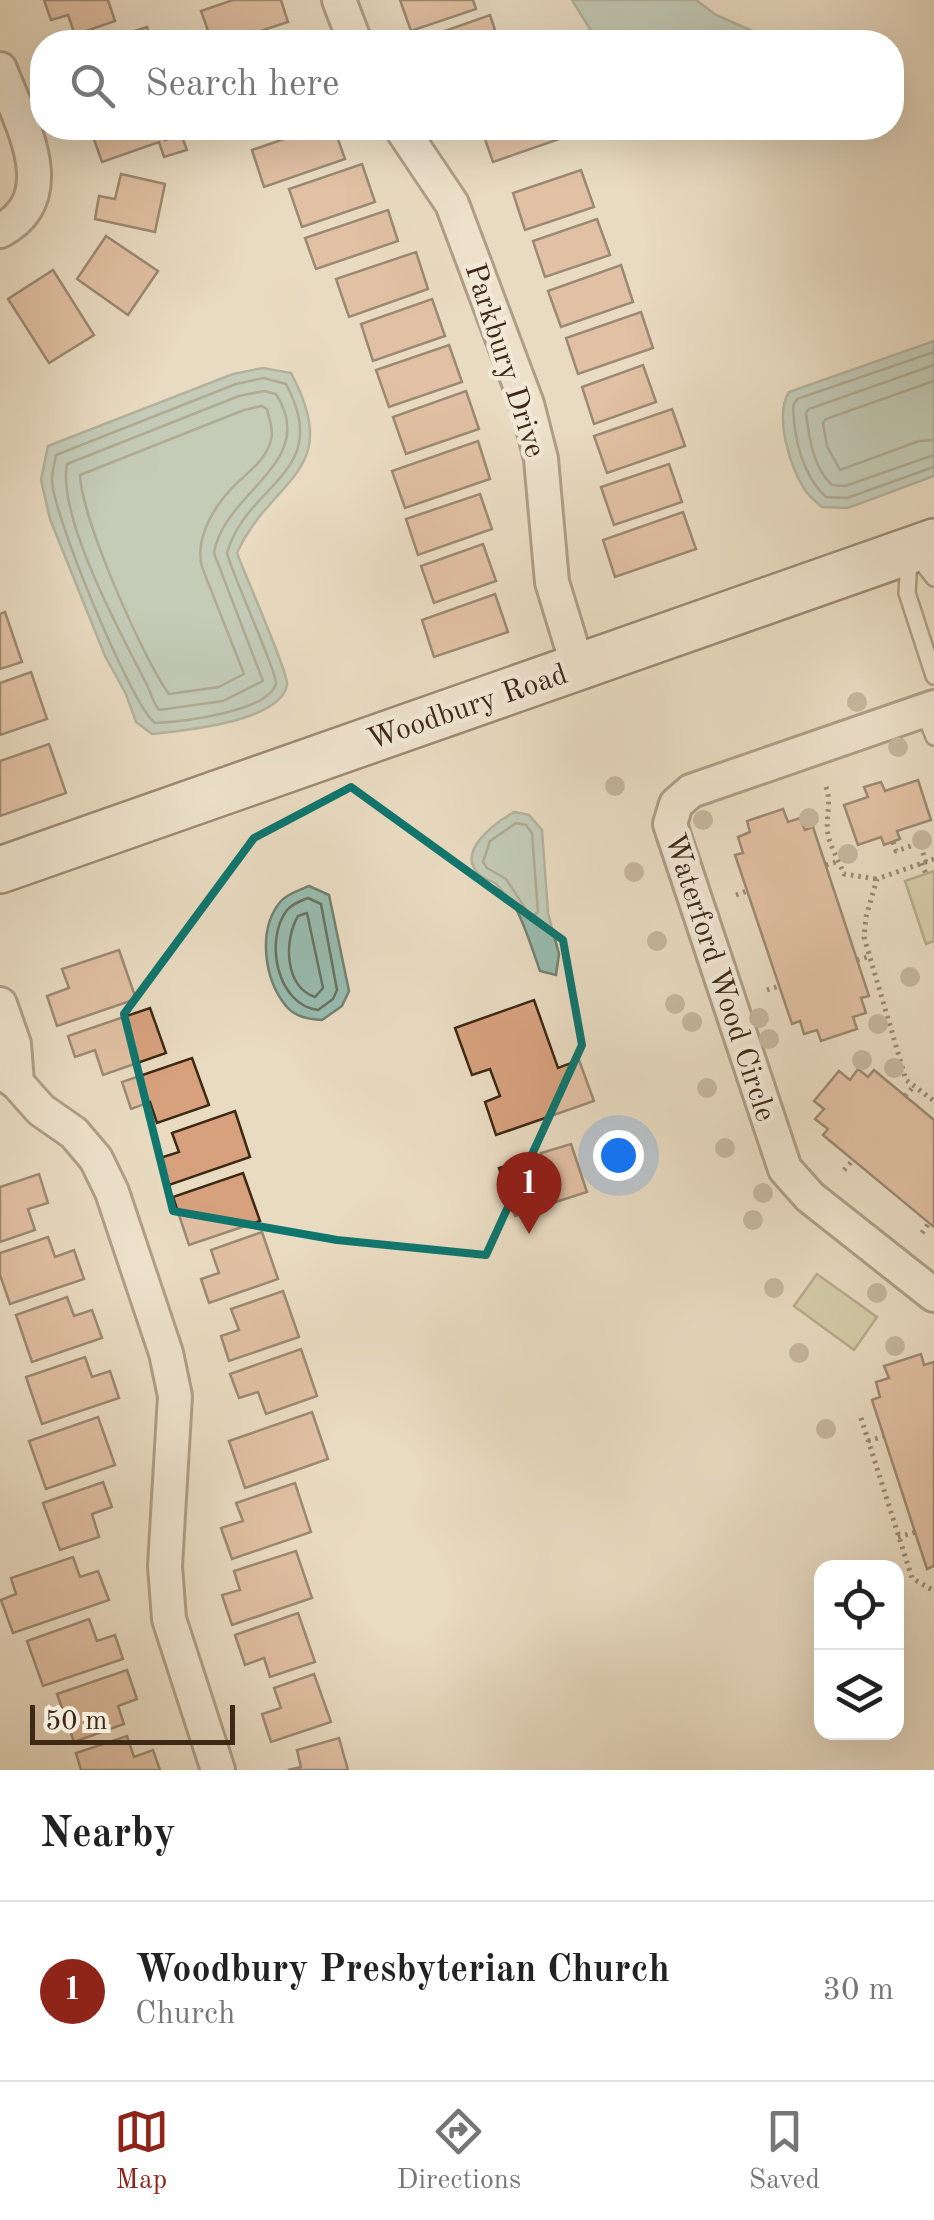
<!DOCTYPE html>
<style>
:root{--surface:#fff;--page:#f2f2f2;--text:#222;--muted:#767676;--line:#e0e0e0;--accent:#8f2418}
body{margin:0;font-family:"Old Standard TT",serif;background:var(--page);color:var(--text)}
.controls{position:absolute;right:30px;bottom:30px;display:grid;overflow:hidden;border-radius:20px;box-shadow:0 10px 40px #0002}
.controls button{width:90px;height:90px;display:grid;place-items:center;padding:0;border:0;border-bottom:2px solid var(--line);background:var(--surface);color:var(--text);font:50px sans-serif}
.scale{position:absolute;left:30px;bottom:25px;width:205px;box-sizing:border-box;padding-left:10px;border:5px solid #3d2914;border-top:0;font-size:28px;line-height:35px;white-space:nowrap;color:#3d2914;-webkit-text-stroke:8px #f1e8d7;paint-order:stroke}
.you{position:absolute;left:618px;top:1155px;width:35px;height:35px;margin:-25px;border:8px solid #fff;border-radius:50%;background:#1a73e8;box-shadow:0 0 0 15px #1a73e833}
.badge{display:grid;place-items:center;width:65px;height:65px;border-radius:50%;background:var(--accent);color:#fff;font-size:32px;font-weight:700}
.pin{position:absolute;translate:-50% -82px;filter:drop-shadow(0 2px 5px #0008)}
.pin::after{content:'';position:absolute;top:52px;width:35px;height:30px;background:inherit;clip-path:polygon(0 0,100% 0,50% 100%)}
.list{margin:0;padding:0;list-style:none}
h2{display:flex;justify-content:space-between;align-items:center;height:130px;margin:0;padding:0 40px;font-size:42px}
h2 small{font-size:32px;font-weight:400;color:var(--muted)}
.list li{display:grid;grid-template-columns:65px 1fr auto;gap:30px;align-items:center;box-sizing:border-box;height:180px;padding:0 40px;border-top:2px solid var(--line)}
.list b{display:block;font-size:38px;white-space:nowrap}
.list p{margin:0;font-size:32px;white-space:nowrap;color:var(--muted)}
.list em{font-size:32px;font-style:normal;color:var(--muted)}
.icon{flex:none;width:55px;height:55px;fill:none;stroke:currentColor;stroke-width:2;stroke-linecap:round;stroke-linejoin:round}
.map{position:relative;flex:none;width:934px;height:1770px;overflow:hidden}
.search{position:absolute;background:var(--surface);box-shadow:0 10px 40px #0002;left:30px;right:30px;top:30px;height:110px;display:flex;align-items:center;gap:25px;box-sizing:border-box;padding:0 35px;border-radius:40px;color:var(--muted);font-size:38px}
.sheet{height:310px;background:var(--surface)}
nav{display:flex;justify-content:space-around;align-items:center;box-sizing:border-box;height:140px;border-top:2px solid var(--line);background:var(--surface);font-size:28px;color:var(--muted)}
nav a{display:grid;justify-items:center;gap:5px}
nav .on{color:var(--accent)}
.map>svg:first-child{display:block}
.green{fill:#bcbe8f;stroke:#7c7452;stroke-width:2.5}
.water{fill:#98bbae;stroke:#748170;stroke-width:2.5}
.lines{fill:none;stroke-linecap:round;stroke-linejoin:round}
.shore{stroke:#6a7261;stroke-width:2.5}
.building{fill:#d7a17e;stroke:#3d2914;stroke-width:2.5}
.lane-casing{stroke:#68563f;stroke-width:20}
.street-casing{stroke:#68563f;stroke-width:38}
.secondary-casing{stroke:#3d2914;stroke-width:50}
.path{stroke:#3d2914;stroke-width:5;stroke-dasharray:2.5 5;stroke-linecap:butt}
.lane{stroke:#f1e8d7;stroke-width:15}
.street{stroke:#f1e8d7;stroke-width:32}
.secondary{stroke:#f1e8d7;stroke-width:45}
.tree{fill:#9c8d73}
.marked{fill:none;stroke:#0f766e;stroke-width:8;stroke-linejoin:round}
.labels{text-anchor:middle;stroke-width:9;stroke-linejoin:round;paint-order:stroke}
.street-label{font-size:30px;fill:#3d2914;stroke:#f1e8d7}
</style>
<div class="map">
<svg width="934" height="1770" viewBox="0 0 934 1770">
<rect width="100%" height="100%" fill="#e9dbc1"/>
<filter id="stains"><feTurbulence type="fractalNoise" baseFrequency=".002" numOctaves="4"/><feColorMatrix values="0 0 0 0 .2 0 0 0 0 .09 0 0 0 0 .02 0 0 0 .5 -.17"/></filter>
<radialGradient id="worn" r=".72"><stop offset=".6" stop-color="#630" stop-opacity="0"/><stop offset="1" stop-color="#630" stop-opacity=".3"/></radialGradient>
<g class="green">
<polygon points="934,871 934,941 926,944 905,881"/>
<polygon points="817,1274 877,1317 854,1350 794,1306"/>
</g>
<g class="water">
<polygon points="572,0 696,0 716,15 764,36 769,42 598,42"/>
<path d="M934,341v135l-86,32 -26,-1c-6,-5 -13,-11 -17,-17 -15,-23 -31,-74 -16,-98z"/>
<path d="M263,368l28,5c54,101 -20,104 -54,180 7,20 52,121 50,132 -7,37 -105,46 -135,49l-16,-12 -10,-28 -21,-38 -55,-137 -9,-39 7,-34 185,-72z"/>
<path d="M514,812l15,3 13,15 6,83 11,41 -3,21 -16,-4c-5,-14 -18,-55 -26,-65 -5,-6 -13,-18 -19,-23 -5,-3 -10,-3 -14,-7 -28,-23 14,-53 33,-64z"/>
<path d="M309,886l20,9 20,96 -7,15 -20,14c-14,-1 -27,-3 -36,-14 -22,-27 -29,-77 -5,-105 6,-7 19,-11 28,-15z"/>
</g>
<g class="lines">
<g class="shore">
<path d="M934,352l-137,47 -4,7c1,32 9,69 33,91l21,1 87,-31"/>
<path d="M934,365l-125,44 -3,4c3,24 7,55 26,72l13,1 89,-31"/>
<path d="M264,378l22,6c48,90 -39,98 -59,169 5,21 51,122 49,130 -6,29 -97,39 -121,40 -23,-16 -104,-212 -103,-244 0,-8 3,-16 4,-24l180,-71z"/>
<polyline points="934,381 826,419 823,423 827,446 840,470 919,441 934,440"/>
<path d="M264,391l12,3c44,69 -52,97 -62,159l49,128 -40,20 -64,9c-7,-8 -8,-18 -13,-27 -25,-49 -89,-166 -79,-219l172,-68z"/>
<path d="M262,406l5,3c2,10 7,21 4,31 -5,19 -20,30 -34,43 -21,20 -43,54 -35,84l42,107 -25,13 -50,7c-26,-35 -88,-177 -89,-219l164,-65z"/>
<polygon points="516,823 526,825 532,833 538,912 534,915 529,914 506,879 487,868 483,862 490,841"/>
<path d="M308,898l13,6 16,86 -4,9 -15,11c-41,-5 -54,-70 -31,-100 5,-6 13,-9 21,-12z"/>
<path d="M307,913l16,75 -8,9c-31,-11 -31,-57 -17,-81z"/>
</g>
</g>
<g class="building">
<polygon points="44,0 108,0 115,21 75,35 68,15 51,20"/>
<polygon points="233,0 281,0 288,22 227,42 212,42 201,11"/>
<polygon points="400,0 473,0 476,9 411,31"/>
<polygon points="490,15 499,42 423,42 422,39"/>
<polygon points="147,27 152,42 99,42"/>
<polygon points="294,32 298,42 264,42"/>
<polygon points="90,128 161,128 165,140 181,134 187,150 164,157 159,142 102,162"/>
<polygon points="259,128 287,128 262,136"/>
<polygon points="316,128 334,128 345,159 264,187 252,150"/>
<polygon points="481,128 565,128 568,136 493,162"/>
<polygon points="362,164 375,202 302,227 289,189"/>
<polygon points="581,170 594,207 525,230 513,193"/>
<polygon points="121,174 165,184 155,232 95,219 99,196 115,199"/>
<polygon points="388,210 398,241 316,269 305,238"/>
<polygon points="597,219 610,255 545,277 533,241"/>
<polygon points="106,236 158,271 128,315 77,279"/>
<polygon points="416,252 428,289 349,317 336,279"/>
<polygon points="621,265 633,302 561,327 548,291"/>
<polygon points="53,270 94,335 49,363 8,299"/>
<polygon points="432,299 445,336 373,361 361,324"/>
<polygon points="641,312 653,348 578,374 566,338"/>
<polygon points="449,345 462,382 389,407 376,370"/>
<polygon points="643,365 656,402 594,424 582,387"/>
<polygon points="466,391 479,429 406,454 393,417"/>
<polygon points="672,409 685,446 607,473 594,436"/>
<polygon points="478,441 490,479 405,508 392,471"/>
<polygon points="669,464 682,502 614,525 601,487"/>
<polygon points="480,494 492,529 418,555 406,519"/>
<polygon points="683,512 696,549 615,577 603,540"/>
<polygon points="483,544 496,581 434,603 421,566"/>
<polygon points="495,594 508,632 434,657 422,620"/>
<polygon points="5,612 22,662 0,669 0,614"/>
<polygon points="31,672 47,719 0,735 0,683"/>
<polygon points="49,744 66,793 0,816 0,761"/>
<polygon points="918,780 931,820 897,831 900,839 884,845 881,837 858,845 844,805 868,797 864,787 881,782 885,791"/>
<polygon points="783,809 788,822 800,818 805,830 813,827 869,996 861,998 866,1013 853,1017 857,1029 821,1041 817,1030 804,1034 800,1021 792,1024 735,855 743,853 738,837 750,832 747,821"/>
<polygon points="119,950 136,999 57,1026 47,996 69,988 62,969"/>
<polygon points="534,1000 558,1068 579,1060 594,1101 496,1135 485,1102 500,1096 490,1069 472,1075 455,1028"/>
<polygon points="150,1008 166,1053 103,1075 95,1050 75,1057 68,1036"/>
<polygon points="192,1058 209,1105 157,1123 150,1102 131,1109 122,1082"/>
<polygon points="858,1069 868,1077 874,1070 934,1120 934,1227 823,1135 828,1129 815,1119 824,1109 814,1101 839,1071 850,1080"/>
<polygon points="235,1111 250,1157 169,1185 160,1158 179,1152 172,1133"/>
<polygon points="571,1144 587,1192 556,1202 541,1153"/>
<polygon points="530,1158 546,1207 515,1216 499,1168"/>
<polygon points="243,1173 260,1221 189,1245 173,1197"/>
<polygon points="39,1174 48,1203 28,1209 35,1230 0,1242 0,1187"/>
<polygon points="262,1232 278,1279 209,1303 201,1279 219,1273 211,1250"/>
<polygon points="48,1237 55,1257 74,1250 84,1279 10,1304 0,1275 0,1253"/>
<polygon points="283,1291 299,1337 229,1361 221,1336 239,1330 231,1309"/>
<polygon points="67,1297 74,1316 92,1310 102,1338 32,1362 16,1315"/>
<polygon points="301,1349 317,1396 266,1414 258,1392 239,1398 230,1374"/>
<polygon points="921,1354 924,1365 934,1362 934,1566 927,1569 872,1400 880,1397 876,1382 889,1378 884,1366"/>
<polygon points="85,1357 92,1377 110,1371 119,1398 42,1424 26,1377"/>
<polygon points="312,1412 328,1459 245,1488 229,1441"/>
<polygon points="98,1417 115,1465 46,1489 29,1441"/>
<polygon points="103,1482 112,1507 92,1514 99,1537 60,1550 43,1503"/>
<polygon points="295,1483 311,1532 232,1559 221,1528 243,1521 236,1503"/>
<polygon points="296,1551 312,1598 232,1625 222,1595 240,1590 234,1571"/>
<polygon points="73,1557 80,1577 98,1571 109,1600 13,1633 1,1600 16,1594 11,1578"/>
<polygon points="298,1613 315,1662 270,1677 264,1658 245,1665 235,1635"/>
<polygon points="89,1619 97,1641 115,1635 123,1659 43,1686 27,1641"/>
<polygon points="127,1670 137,1699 118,1706 124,1724 74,1742 57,1694"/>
<polygon points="314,1674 331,1722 271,1742 262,1714 281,1708 274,1688"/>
<polygon points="127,1736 134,1757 153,1750 160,1770 81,1770 76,1753"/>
<polygon points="339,1738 348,1770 288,1770 301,1767 297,1750"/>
</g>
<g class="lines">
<g class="lane-casing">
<g id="lane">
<polyline points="914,552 934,578"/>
<polyline points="909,558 907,593 934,676"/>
<polyline points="924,711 934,737"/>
</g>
</g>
<g class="street-casing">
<g id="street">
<polyline points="339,0 355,42"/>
<path d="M0,69c19,51 66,127 0,162"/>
<polyline points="401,128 452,204 527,404 541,459 552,582 578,667"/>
<polyline points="934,707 691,791 676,804 670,824 785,1169 810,1197 934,1295"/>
<polyline points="0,1004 14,1044 17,1083"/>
<polyline points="0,1071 17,1083 41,1110 74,1133 96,1159 112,1192 166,1353 175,1396 165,1566 169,1619 218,1770"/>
</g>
</g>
<g class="secondary-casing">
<polyline id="secondary" points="0,870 934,542"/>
</g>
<g class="path">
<path d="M826,787c6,17 -1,30 2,48 3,13 11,26 16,39l33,5"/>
<polyline points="893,842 896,851 920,843 926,862"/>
<polyline points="934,859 877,879 866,917 864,937 906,1080 934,1101"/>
<polyline points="922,863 926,874"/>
<polyline points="826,865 839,861"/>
<polyline points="736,895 747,891"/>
<polyline points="857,960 870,956"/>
<polyline points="767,990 779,986"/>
<polyline points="905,1096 914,1086"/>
<polyline points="844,1170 853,1160"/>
<polyline points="922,1233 929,1223"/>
<polyline points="861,1418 912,1578 934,1591"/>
<polyline points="868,1441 884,1436"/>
<polyline points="898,1537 916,1532"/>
</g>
<use href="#lane" class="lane"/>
<use href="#street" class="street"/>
<use href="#secondary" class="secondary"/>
</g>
<g class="tree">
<circle cx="857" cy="702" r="10"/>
<circle cx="898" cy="747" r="10"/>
<circle cx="615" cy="786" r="10"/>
<circle cx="809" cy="818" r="10"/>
<circle cx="703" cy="820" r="10"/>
<circle cx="922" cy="840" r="10"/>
<circle cx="848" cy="854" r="10"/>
<circle cx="634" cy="872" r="10"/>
<circle cx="657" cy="941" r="10"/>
<circle cx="910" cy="977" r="10"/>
<circle cx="675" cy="1004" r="10"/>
<circle cx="759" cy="1018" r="10"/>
<circle cx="692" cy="1022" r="10"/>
<circle cx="878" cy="1024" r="10"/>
<circle cx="769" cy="1039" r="10"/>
<circle cx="862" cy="1060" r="10"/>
<circle cx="894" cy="1068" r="10"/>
<circle cx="707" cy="1088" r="10"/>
<circle cx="725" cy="1148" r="10"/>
<circle cx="763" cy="1193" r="10"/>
<circle cx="753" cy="1220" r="10"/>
<circle cx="774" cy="1288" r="10"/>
<circle cx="877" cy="1293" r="10"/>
<circle cx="895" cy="1346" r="10"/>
<circle cx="799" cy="1353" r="10"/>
<circle cx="826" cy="1429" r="10"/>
</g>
<path d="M0 0H934V1770H0ZM351,787l212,153 19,105 -96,210 -149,-15 -164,-29 -49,-197 130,-176z" fill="#e9dbc1" fill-opacity=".55" fill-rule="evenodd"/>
<path class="marked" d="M351,787l212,153 19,105 -96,210 -149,-15 -164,-29 -49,-197 130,-176z"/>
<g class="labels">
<g class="street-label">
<text transform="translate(506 360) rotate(72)" y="10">Parkbury Drive</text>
<text transform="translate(467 706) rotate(-19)" y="10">Woodbury Road</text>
<text transform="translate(721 977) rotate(72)" y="10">Waterford Wood Circle</text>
</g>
</g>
<rect width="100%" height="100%" filter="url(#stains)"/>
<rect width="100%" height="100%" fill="url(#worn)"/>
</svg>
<div class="controls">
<button><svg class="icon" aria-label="locate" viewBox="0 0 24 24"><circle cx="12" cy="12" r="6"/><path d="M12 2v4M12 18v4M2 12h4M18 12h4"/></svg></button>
<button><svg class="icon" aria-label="layers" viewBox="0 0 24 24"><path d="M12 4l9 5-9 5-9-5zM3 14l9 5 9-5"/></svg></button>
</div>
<div class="scale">50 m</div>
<div class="you"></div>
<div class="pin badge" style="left:529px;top:1234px">1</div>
<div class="search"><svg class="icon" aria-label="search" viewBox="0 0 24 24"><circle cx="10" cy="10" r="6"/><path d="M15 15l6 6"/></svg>Search here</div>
</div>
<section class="sheet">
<h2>Nearby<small></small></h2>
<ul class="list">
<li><span class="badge">1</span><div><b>Woodbury Presbyterian Church</b><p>Church</p></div><em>30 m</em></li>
</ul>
</section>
<nav>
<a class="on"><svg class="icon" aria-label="map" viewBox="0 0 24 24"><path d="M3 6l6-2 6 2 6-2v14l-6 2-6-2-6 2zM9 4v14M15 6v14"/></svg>Map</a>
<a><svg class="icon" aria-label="directions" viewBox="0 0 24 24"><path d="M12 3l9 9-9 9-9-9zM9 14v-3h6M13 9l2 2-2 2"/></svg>Directions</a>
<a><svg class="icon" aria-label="saved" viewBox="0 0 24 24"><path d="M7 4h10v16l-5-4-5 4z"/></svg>Saved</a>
</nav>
